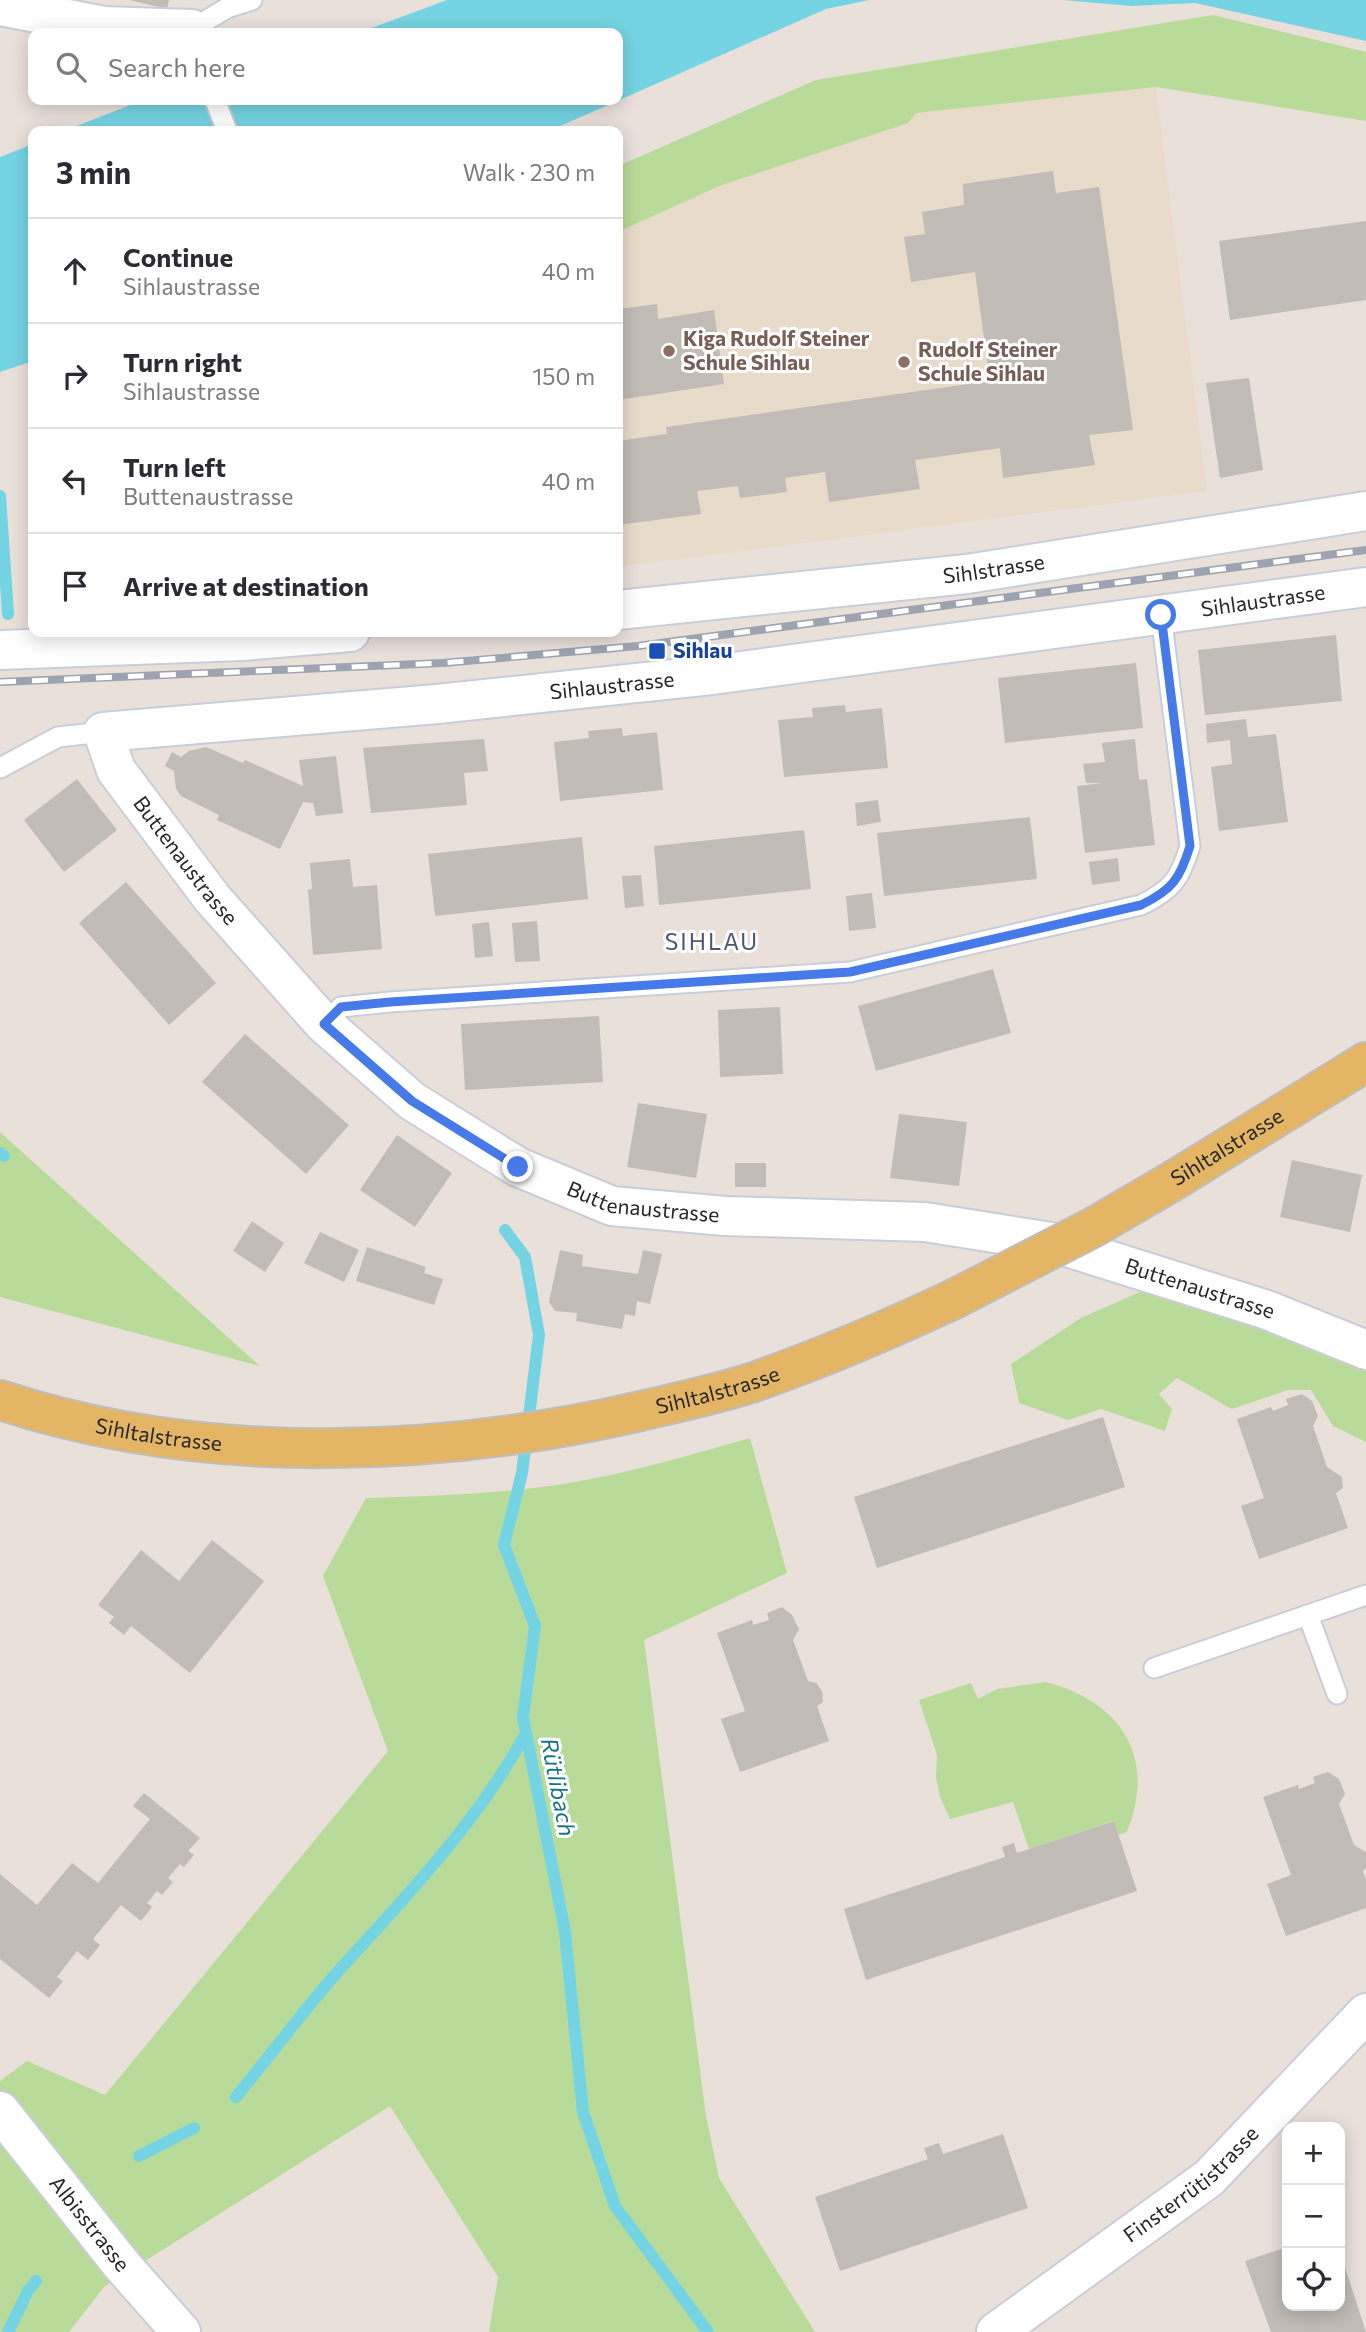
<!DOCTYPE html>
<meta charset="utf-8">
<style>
:root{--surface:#fff;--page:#f2f2f3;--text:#2b2b33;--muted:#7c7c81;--line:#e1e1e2}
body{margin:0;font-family:Commissioner,sans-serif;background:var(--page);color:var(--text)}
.controls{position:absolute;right:21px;bottom:21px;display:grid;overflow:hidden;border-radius:14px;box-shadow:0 4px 18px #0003}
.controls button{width:63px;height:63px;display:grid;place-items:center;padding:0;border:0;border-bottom:2px solid var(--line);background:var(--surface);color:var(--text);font:35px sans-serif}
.stop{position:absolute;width:21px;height:21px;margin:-16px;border:5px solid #467ae9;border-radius:50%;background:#fff}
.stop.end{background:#467ae9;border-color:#fff;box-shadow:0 2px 7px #0008}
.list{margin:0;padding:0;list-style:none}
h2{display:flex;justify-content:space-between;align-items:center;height:91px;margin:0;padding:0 28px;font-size:30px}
h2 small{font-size:23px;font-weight:400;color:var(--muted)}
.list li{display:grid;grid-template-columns:46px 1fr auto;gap:21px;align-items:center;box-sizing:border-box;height:105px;padding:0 28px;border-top:2px solid var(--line)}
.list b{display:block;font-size:26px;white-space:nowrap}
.list p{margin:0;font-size:23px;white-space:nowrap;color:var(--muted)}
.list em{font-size:23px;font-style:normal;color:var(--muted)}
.icon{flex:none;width:38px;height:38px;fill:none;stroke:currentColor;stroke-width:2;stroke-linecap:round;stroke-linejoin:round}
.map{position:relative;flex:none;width:1366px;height:2332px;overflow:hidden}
.search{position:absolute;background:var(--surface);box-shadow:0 4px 18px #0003;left:28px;top:28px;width:595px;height:77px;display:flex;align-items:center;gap:18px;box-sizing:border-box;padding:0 24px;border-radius:14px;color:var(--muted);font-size:26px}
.panel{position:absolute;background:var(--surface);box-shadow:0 4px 18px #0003;left:28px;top:126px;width:595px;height:511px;border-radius:14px}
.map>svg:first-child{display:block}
.education{fill:#e9dbca}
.green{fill:#b9db9a}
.water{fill:#75d4e3}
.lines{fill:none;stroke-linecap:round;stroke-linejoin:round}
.stream{stroke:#75d4e3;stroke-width:12}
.building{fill:#c1bcb6}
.lane-casing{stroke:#c8cdd8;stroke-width:23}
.street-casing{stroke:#c8cdd8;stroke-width:42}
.secondary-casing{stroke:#c8cdd8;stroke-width:42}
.primary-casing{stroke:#bebebe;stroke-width:42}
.lane{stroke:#fff;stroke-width:19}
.street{stroke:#fff;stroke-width:38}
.secondary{stroke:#fff;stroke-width:38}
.primary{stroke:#e3b564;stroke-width:38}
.rail-casing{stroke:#9da3b0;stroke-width:8}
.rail{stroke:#fff;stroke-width:5;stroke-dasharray:16;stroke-linecap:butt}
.primary-bridge-casing{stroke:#bebebe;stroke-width:42;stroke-linecap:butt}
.primary-bridge{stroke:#e3b564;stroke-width:38}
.route{stroke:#467ae9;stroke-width:9}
.education-dot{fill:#8d6e63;stroke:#fff;stroke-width:2.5}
.transit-dot{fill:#1a4fb4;stroke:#fff;stroke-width:2.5}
.labels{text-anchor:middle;stroke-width:6;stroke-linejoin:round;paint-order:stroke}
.education-label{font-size:21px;font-weight:bold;fill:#785e54;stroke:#fff;text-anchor:start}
.street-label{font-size:21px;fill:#272727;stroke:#fff}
.transit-label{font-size:21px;font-weight:bold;fill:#164399;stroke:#fff;text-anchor:start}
.neighbourhood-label{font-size:23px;letter-spacing:2px;fill:#4c5873;stroke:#fff}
.water-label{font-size:23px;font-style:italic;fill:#18728a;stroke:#fff}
</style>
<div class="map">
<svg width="1366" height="2332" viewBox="0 0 1366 2332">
<rect width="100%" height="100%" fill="#e9e0da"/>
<polygon class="education" points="1156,87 1207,491 618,567 618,232 719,186 916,113"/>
<g class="green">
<polygon points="1213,15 1366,52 1366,121 1156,87 916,113 908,123 719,186 618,232 618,166 816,80"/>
<polygon points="0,1132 260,1366 0,1297"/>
<polygon points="1228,1289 1272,1334 1366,1362 1366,1442 1333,1426 1311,1390 1288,1390 1232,1409 1177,1378 1159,1394 1172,1409 1165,1431 1101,1409 1068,1420 1019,1403 1011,1364 1081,1318 1140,1292"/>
<path d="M750,1438l37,135 -143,67 62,476 13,62 96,154h-326l9,-55 -108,-171 -286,181 -35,45h-69v-251l27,-20 78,34 283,-344 -65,-175 43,-78c66,-2 132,-4 197,-14 64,-10 126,-29 187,-46z"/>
<path d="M1046,1682c75,20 111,74 81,150l-8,3 -6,-14 -84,28 -16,-47 -63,17 -10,-22 -4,-20 1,-22 -18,-55 52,-17 7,16 19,-10z"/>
</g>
<g class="water">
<polygon points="447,0 869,0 826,9 549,131 64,131 143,100 618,100 618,33 358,33"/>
<polygon points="1063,0 1366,0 1366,41 1195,3 1131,6"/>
<polygon points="33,144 33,361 0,372 0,157"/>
</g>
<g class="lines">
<g class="stream">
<polyline points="0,496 8,614"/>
<polyline points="0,1153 4,1156"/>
<polyline points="505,1230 525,1257 539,1335 522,1473 504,1545 535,1626 523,1717 565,1932 583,2112 615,2206 708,2332"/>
<path d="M236,2097c33,-40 64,-82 98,-121 70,-78 142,-151 192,-243"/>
<polyline points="139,2156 194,2128"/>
<polyline points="8,2332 28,2291 36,2281"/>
</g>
</g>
<g class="building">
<polygon points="129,0 169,0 167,9"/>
<polygon points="1053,171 1056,193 1099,187 1133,430 1089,435 1095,465 1003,478 1000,448 915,460 920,489 829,502 825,472 785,478 787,492 740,498 738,486 697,491 701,514 618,525 618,441 667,434 666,427 990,381 975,272 911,282 904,237 925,234 922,212 964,205 963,184"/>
<polygon points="1366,221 1366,300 1230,320 1219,241"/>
<polygon points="657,304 658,319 714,310 724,384 618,400 618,309"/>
<polygon points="1249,378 1263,470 1220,478 1206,383"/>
<polygon points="1336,635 1342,701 1205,715 1198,650"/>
<polygon points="1136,663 1143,728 1005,743 998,678"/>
<polygon points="845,705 846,712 882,708 888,768 784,777 778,720 813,717 812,708"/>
<polygon points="1246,719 1248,737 1276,734 1288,822 1219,831 1211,767 1232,764 1230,740 1207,743 1206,724"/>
<polygon points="622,728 623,736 657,732 663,790 560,801 554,742 589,738 588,731"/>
<polygon points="484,739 488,771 464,773 467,805 371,813 363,748"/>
<polygon points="1135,739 1139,780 1147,779 1155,845 1085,853 1077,786 1103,783 1086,783 1083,764 1105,762 1102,743"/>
<polygon points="206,747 243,763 245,760 303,786 299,760 336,756 343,813 316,816 313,803 303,802 280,849 217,820 219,815 181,796 176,789 174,771 165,766 172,752 181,757 189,751"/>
<polygon points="77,779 117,830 64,872 24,820"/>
<polygon points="878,800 881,822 857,826 855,803"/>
<polygon points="1030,817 1037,879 884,896 877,833"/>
<polygon points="804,830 811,889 659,905 654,846"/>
<polygon points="582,837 588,899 435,916 428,854"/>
<polygon points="1118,858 1120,881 1092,885 1089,862"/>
<polygon points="350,859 353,887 377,885 382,949 313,955 308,890 312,889 310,863"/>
<polygon points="641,875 644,906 625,908 622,876"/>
<polygon points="126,882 216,983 169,1025 79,923"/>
<polygon points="872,893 876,928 849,931 846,896"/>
<polygon points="537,921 540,961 515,962 512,923"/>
<polygon points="489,922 493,956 475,958 472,924"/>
<polygon points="993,969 1011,1033 876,1071 858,1006"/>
<polygon points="780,1007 783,1074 720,1077 718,1010"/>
<polygon points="599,1016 603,1082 465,1090 461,1024"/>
<polygon points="245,1034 349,1125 306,1174 202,1082"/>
<polygon points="638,1103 707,1114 696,1178 627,1167"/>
<polygon points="899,1114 967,1122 959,1186 890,1178"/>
<polygon points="397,1135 452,1173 415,1227 360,1190"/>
<polygon points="1292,1160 1362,1175 1350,1232 1280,1217"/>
<rect x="735" y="1163" width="31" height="24"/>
<polygon points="252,1221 284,1243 265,1272 233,1251"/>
<polygon points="320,1232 359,1250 344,1282 304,1263"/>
<polygon points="367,1247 426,1267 424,1273 443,1279 434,1305 356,1281"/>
<polygon points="560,1250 583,1255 582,1266 638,1274 643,1250 662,1254 650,1304 637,1301 635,1316 625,1314 622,1329 576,1321 577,1313 555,1311 549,1302"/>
<polygon points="1302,1394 1312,1401 1318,1416 1313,1426 1327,1467 1342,1477 1343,1488 1336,1493 1348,1528 1259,1559 1241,1506 1264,1498 1237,1419 1271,1407 1273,1411 1288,1405 1286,1399"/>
<polygon points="1103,1417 1125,1487 877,1568 854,1497"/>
<polygon points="212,1540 264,1581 190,1673 131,1626 124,1635 109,1623 114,1617 98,1605 141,1550 179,1581"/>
<polygon points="782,1607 792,1615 799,1629 793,1640 808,1681 816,1683 822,1691 823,1702 817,1706 829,1741 740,1772 721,1719 745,1711 717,1633 752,1620 753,1625 769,1620 767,1613"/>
<polygon points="1328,1772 1339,1779 1345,1794 1339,1804 1354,1845 1366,1852 1366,1868 1363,1871 1366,1880 1366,1908 1286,1936 1267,1884 1291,1875 1263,1797 1298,1785 1299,1789 1315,1783 1313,1777"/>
<polygon points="144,1793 200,1838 188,1851 194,1855 184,1867 180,1864 168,1878 173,1882 162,1895 157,1891 147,1903 152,1907 141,1921 121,1905 93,1939 100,1945 88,1960 77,1951 57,1977 63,1981 49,1998 0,1959 0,1874 37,1905 72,1863 98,1883 150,1819 133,1806"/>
<polygon points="1114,1821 1137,1891 866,1980 844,1909 1005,1857 1002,1847 1014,1843 1017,1853"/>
<polygon points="1003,2134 1028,2208 840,2271 815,2197 928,2159 924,2148 939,2143 943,2154"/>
<polygon points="1287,2247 1287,2306 1340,2306 1340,2252 1366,2332 1271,2332 1245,2261"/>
</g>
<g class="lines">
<g class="lane-casing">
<g id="lane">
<polyline points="192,33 192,29 227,8 252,0"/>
<polyline points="215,100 227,131"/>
<polyline points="0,768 58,737 103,732"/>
<path d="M324,1024l17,-17 49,-5 460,-30 291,-67c31,-15 39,-26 49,-59l-29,-231"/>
<polyline points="1308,1615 1337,1694"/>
<polyline points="1154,1668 1366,1595"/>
</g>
</g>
<g class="street-casing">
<g id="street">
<polyline points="0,6 104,26 192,29"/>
<path id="s1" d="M1366,587l-654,88 -275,29 -334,28 13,38 96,128 112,126 88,77 106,66 94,39 113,10 200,6 126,20 216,68 99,40"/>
<path id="s2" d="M618,610l349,-36 399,-63"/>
<polyline points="0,650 242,641 350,632"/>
<path id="s3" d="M996,2332l213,-154 157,-165"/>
</g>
</g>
<g class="secondary-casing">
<g id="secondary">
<path id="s4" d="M0,2111l121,153 60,68"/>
</g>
</g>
<g class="primary-casing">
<g id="primary">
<path id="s5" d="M1171,1182l195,-120"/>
<path id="s6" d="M0,1400c203,67 436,58 641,11 38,-9 76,-17 113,-29 68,-24 134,-52 200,-83"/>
</g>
</g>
<use href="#lane" class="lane"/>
<use href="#street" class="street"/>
<use href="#secondary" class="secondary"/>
<use href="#primary" class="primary"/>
<g class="rail-casing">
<polyline id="rail" points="0,682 443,663 638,646 1366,550"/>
</g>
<use href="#rail" class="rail"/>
<g class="primary-bridge-casing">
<polyline id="primary-bridge" points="954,1299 1094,1227 1171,1182"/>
</g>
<use href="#primary-bridge" class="primary-bridge"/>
</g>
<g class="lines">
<path class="route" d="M518,1167l-106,-66 -88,-77 17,-17 49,-5 460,-30 291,-67c31,-15 39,-26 49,-59l-29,-231"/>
</g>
<g class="education-dot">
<circle cx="669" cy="351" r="7"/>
<circle cx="904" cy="362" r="7"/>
</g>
<rect class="transit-dot" x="648" y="642" width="18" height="18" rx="3.5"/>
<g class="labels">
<g class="education-label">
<text x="683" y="346">Kiga Rudolf Steiner<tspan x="683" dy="24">Schule Sihlau</tspan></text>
<text x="918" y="357">Rudolf Steiner<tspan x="918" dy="24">Schule Sihlau</tspan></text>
</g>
<g class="street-label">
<text dy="7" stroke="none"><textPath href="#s2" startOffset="378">Sihlstrasse</textPath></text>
<text transform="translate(1263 601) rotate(-8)" y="7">Sihlaustrasse</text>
<text transform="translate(612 686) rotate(-6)" y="7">Sihlaustrasse</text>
<text dy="7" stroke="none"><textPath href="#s1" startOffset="1426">Buttenaustrasse</textPath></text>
<text dy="7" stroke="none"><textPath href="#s5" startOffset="66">Sihltalstrasse</textPath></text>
<text dy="7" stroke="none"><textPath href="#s1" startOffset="2014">Buttenaustrasse</textPath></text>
<text dy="7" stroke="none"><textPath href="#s1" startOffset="2581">Buttenaustrasse</textPath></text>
<text dy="7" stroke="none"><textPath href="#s6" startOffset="728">Sihltalstrasse</textPath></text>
<text dy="7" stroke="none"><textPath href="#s6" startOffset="163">Sihltalstrasse</textPath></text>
<text dy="7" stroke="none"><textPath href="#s3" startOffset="245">Finsterrütistrasse</textPath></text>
<text dy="7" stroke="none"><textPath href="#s4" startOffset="144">Albisstrasse</textPath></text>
</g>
<g class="transit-label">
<text x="673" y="658">Sihlau</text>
</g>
<g class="neighbourhood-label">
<text x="712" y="950">SIHLAU</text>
</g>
<g class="water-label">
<text transform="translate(558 1787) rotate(79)" y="8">Rütlibach</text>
</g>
</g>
</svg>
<div class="controls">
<button>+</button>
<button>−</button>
<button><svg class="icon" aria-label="locate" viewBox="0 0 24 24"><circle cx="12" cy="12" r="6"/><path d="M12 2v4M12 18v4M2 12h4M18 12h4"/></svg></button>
</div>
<div class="stop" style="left:1161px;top:615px"></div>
<div class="stop end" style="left:518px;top:1167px"></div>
<div class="search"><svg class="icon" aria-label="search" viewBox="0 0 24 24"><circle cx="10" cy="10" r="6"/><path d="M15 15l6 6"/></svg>Search here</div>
<section class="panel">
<h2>3 min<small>Walk · 230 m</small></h2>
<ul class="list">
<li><svg class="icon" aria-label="ahead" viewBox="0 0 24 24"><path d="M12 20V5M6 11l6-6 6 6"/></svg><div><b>Continue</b><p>Sihlaustrasse</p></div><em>40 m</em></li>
<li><svg class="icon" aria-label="right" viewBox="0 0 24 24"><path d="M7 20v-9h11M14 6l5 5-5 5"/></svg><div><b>Turn right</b><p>Sihlaustrasse</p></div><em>150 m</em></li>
<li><svg class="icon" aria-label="left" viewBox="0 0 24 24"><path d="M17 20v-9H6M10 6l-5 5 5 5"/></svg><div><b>Turn left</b><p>Buttenaustrasse</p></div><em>40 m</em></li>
<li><svg class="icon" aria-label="arrive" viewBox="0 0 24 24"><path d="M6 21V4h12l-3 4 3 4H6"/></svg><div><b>Arrive at destination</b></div></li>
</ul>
</section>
</div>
